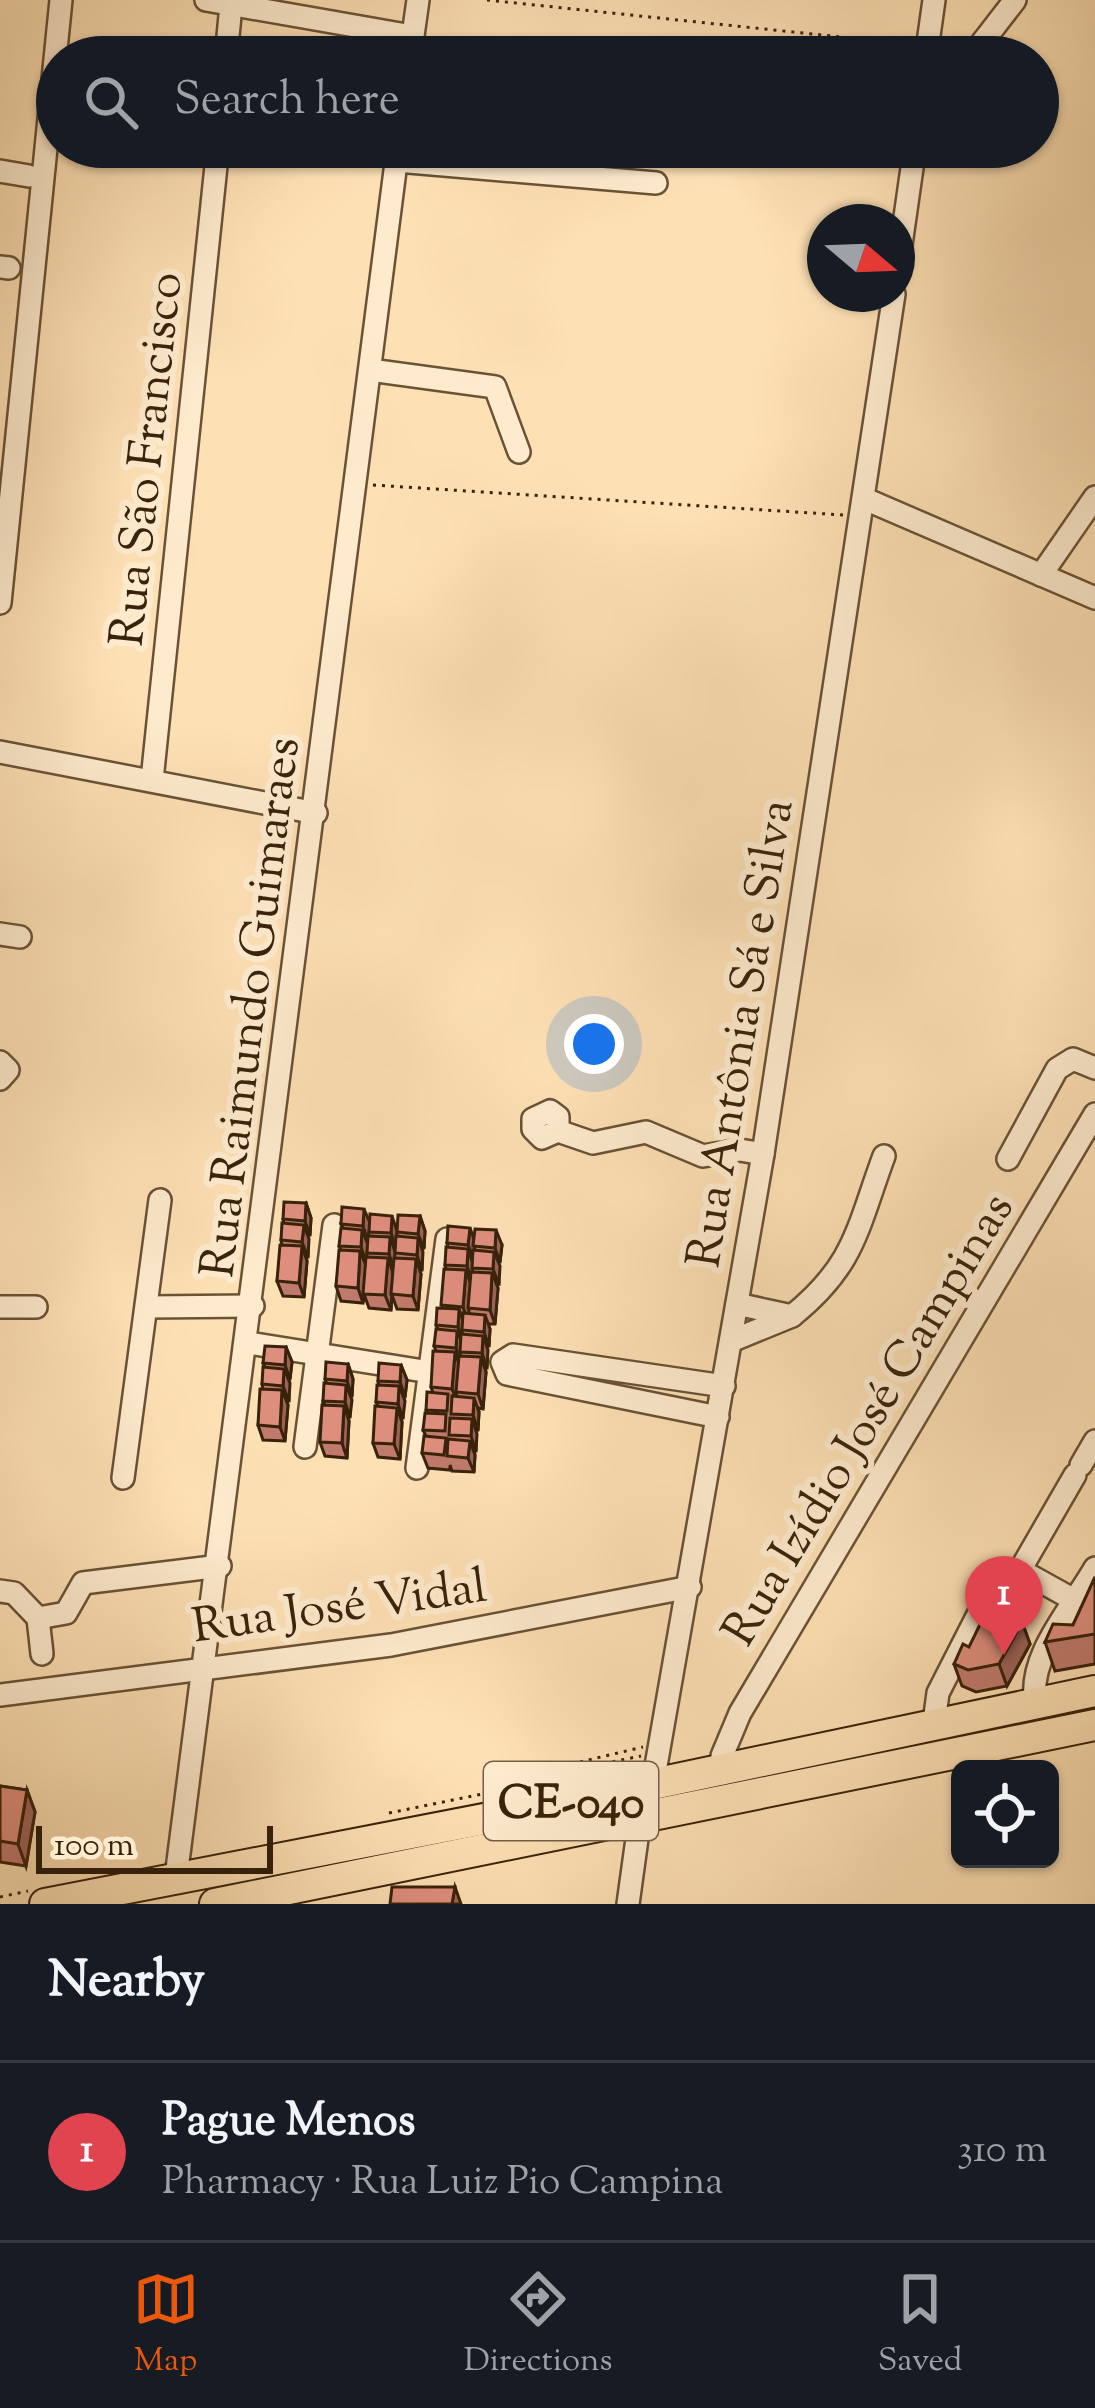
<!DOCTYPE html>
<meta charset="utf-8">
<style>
:root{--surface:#171b24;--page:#20242c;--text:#f1f3f6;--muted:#9ea1a6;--line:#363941;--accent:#ea580c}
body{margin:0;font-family:"Sorts Mill Goudy",serif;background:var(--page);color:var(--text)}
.controls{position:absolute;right:36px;bottom:36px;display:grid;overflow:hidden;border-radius:18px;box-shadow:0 3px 9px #0004}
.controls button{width:108px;height:108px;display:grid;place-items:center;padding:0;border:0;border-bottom:3px solid var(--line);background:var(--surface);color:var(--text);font:60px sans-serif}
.compass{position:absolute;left:807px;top:204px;width:108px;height:108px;border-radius:50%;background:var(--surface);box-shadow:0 3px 9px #0004;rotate:109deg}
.scale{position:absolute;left:36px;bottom:30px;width:237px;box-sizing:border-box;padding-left:12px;border:6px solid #39220b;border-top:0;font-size:33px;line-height:42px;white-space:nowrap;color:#39220b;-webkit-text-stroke:9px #feebce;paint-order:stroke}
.you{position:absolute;left:594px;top:1044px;width:42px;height:42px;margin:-30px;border:9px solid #fff;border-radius:50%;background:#1a73e8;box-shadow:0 0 0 18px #1a73e833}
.badge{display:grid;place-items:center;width:78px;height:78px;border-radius:50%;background:var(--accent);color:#fff;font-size:39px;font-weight:700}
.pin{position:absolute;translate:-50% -99px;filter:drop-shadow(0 3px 6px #0008)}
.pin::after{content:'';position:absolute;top:63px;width:42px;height:36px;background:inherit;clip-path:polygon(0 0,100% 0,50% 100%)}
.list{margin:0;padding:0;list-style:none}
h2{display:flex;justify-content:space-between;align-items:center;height:156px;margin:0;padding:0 48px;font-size:51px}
h2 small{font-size:39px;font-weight:400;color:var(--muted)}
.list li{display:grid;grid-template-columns:78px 1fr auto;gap:36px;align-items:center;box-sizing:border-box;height:180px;padding:0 48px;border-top:3px solid var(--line)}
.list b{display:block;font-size:45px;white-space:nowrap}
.list p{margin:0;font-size:39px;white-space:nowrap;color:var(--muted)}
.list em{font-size:39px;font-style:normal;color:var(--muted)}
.icon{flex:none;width:66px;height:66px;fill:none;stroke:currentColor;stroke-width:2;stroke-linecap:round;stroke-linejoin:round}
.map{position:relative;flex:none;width:1095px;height:1904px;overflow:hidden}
.search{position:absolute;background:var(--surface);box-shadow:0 3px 9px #0004;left:36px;right:36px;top:36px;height:132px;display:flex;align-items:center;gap:30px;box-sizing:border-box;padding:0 42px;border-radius:66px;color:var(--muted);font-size:45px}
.sheet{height:336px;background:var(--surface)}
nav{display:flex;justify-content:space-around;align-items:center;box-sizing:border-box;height:168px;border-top:3px solid var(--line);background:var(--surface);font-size:33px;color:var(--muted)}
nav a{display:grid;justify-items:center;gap:6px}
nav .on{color:var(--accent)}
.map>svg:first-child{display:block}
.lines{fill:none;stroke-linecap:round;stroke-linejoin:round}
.minor-casing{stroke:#6a5235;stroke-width:26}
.highway-casing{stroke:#39220b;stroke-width:34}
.path{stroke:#39220b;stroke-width:3;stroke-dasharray:3 6;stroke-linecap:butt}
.minor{stroke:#feebce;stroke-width:21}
.highway{stroke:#fde0b4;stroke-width:30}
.wall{fill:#bf7a6c;stroke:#39220b;stroke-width:3}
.shaded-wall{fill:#9b6358;stroke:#39220b;stroke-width:3}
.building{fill:#de8e7d;stroke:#39220b;stroke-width:3}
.labels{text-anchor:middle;stroke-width:12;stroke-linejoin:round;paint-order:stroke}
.shield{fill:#feebce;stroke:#745e46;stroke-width:3}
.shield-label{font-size:45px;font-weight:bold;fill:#39220b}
.street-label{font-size:48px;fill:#39220b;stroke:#feebce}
</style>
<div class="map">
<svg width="1095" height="1904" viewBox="0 0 1095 1904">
<rect width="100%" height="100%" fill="#fde0b4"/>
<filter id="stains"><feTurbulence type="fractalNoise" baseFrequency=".00167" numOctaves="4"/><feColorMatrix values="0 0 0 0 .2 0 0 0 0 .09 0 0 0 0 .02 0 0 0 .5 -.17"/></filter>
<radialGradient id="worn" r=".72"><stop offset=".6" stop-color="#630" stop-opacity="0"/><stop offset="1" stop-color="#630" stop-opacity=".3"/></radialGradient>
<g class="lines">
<g class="minor-casing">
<g id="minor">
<polyline points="206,0 412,36"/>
<polyline points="226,57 231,5"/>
<polyline points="410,57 418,0"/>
<polyline points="926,57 934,0"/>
<polyline points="971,57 1015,0"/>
<polyline points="397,161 656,183"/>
<polyline points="0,171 29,176"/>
<polyline points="0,267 9,268"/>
<polyline points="897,273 915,147"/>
<polyline points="370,370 495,387 519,452"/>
<polyline points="865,499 1095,598"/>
<polyline points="1041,575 1095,497"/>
<polyline points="0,603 61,0"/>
<polyline points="0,752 316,813"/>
<polyline points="152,780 218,147"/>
<polyline points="0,934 20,937"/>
<polyline points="0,1062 8,1070 0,1079"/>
<polyline points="558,1131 558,1117 550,1111 533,1119 533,1129 542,1138 558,1131 593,1143 646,1132 703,1156 740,1150 763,1154"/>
<polyline points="1008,1159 1057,1069 1073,1059 1095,1068"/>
<polyline points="0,1307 36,1307"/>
<polyline points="147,1307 253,1306"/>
<path d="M792,1316c63,-51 65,-87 92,-160"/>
<polyline points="731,1341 792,1316 737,1304"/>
<polyline points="248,1343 430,1372"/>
<polyline points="718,1417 507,1374 502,1362 513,1355 724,1386"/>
<polyline points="305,1447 334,1225"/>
<polyline points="1081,1465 1095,1441"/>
<polyline points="417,1468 447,1239"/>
<polyline points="123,1478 160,1200"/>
<polyline points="1020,1570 1076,1601"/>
<polyline points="0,1591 14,1593 38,1618 66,1613 83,1583 220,1566"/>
<polyline points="1008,1591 1075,1475"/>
<polyline points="38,1618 42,1654"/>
<polyline points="0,1695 391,1645 690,1587"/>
<path d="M1036,1704c-10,-47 37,-97 59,-136"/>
<polyline points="934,1723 938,1693 988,1595"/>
<polyline points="724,1769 722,1756 740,1713 1095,1114"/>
<polyline points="653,1783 763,1154 894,294"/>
<polyline points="176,1877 398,147"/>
<polyline points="628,1904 640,1817"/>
</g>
</g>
<g class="highway-casing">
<g id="highway">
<polyline points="45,1904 525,1811 1095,1691"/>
<polyline points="215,1904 1095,1725"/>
</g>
</g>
<g class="path">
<polyline points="487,0 908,44"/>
<polyline points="373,485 843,515"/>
<polyline points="580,1762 643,1747"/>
<polyline points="586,1767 641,1756"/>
<polyline points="389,1813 620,1766"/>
<polyline points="0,1897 28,1891"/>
</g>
<use href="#minor" class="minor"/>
<use href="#highway" class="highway"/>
</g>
<g class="wall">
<polygon points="306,1203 311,1218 310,1235 308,1235 308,1257 306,1257 307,1261 304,1297 283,1296 277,1281 282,1245 281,1240 284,1223 283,1219"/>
<polygon points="420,1216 425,1231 424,1248 422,1248 422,1270 419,1270 421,1274 418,1310 397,1309 392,1295 391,1310 369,1308 364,1294 363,1303 341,1301 336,1286 341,1250 339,1246 343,1228 341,1224 370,1223 397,1229"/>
<polygon points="474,1239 502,1245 500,1262 498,1262 499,1284 496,1283 498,1288 495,1324 488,1324 490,1329 489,1346 487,1346 487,1368 485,1368 486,1372 483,1409 478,1408 479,1412 478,1430 476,1430 476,1451 474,1451 475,1455 474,1472 452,1471 450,1465 450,1470 428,1468 422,1453 426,1436 423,1430 427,1413 426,1410 433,1393 431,1387 436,1351 434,1346 438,1329 436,1325 442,1308 446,1269 445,1265 448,1247 447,1243"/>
<polygon points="286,1347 292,1362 290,1379 288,1379 289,1401 286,1401 288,1405 285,1441 263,1440 258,1425 263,1389 262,1384 265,1367 263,1363"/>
<polygon points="348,1364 353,1379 352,1396 350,1396 350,1417 348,1417 349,1421 347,1458 325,1456 320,1442 325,1405 323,1401 327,1384 325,1379"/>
<polygon points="401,1365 407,1380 405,1397 403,1397 403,1418 401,1418 402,1422 400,1459 378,1457 373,1443 378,1406 376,1402 379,1385 378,1381"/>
<polygon points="1095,1577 1095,1664 1055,1671 1045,1642 1073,1625"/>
<polygon points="1022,1622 1030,1644 1007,1686 976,1692 962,1686 954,1664 969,1647"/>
<polygon points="0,1786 27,1790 35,1812 26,1866 0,1862"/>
</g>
<g class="shaded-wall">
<polygon points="306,1203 311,1218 310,1235 305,1221"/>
<polygon points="364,1209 370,1223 368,1241 363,1226"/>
<polygon points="392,1216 397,1231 396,1248 391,1233"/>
<polygon points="420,1216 425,1231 424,1248 418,1234"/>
<polygon points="304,1225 309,1239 308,1257 302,1242"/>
<polygon points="470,1228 475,1242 474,1260 468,1245"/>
<polygon points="362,1230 368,1245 366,1262 361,1247"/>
<polygon points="496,1230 502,1245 500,1262 495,1248"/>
<polygon points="390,1237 395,1252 394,1269 389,1254"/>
<polygon points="418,1238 423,1252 422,1270 417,1255"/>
<polygon points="302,1246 307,1261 304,1297 299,1283"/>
<polygon points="468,1249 473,1264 472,1281 467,1266"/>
<polygon points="360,1251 366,1266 363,1303 358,1288"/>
<polygon points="494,1252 500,1266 499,1284 493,1269"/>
<polygon points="388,1258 393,1273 391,1310 385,1295"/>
<polygon points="416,1259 421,1274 418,1310 413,1296"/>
<polygon points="466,1270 471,1285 468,1322 463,1307"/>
<polygon points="492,1273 498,1288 495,1324 490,1310"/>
<polygon points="459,1309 464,1324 462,1330 463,1342 458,1327"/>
<polygon points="485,1315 490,1329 489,1346 484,1332"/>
<polygon points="457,1331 463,1345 460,1352 461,1363 456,1348"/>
<polygon points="483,1336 488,1350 487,1368 482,1353"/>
<polygon points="286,1347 292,1362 290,1379 285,1365"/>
<polygon points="455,1352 460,1367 456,1392 458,1403 452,1389"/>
<polygon points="481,1357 486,1372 483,1409 478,1394"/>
<polygon points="348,1364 353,1379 352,1396 347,1381"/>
<polygon points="401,1365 407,1380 405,1397 400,1382"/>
<polygon points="284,1369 290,1383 289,1401 283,1386"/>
<polygon points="346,1385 352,1400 350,1417 345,1402"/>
<polygon points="399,1386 405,1401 403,1418 398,1404"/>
<polygon points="282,1390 288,1405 285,1441 280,1427"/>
<polygon points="474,1398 479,1412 478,1430 473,1415"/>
<polygon points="344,1406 349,1421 347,1458 342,1443"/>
<polygon points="397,1408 402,1422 400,1459 394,1444"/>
<polygon points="472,1419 477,1434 476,1451 471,1436"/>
<polygon points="470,1441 475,1455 474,1472 468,1458"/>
<polygon points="1022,1622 1030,1644 1007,1686 999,1664"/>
<polygon points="27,1790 35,1812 26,1866 18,1844"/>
<polygon points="455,1887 461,1904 452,1904"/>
</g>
<g class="building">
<polygon points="284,1202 306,1203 305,1221 283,1219"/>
<polygon points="342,1207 364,1209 363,1226 341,1224"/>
<polygon points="370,1214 392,1216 391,1233 369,1232"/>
<polygon points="398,1215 420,1216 418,1234 397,1232"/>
<polygon points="282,1223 304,1225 302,1242 281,1240"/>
<polygon points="448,1226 470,1228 468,1245 447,1243"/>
<polygon points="341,1228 362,1230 361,1247 339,1246"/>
<polygon points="475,1229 496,1230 495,1248 473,1246"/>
<polygon points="368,1236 390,1237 389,1254 367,1253"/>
<polygon points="396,1236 418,1238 417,1255 395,1253"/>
<polygon points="280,1245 302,1246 299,1283 277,1281"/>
<polygon points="446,1247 468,1249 467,1266 445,1265"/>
<polygon points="339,1250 360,1251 358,1288 336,1286"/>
<polygon points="473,1250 494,1252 493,1269 472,1268"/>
<polygon points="366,1257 388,1258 385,1295 363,1294"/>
<polygon points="394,1258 416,1259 413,1296 391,1294"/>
<polygon points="444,1269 466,1270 463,1307 441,1305"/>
<polygon points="471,1272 492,1273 490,1310 468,1308"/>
<polygon points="437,1308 459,1309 458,1327 436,1325"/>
<polygon points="463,1313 485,1315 484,1332 462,1330"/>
<polygon points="436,1329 457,1331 456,1348 434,1346"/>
<polygon points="461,1334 483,1336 482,1353 460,1352"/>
<polygon points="265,1346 286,1347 285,1365 263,1363"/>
<polygon points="433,1351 455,1352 452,1389 431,1387"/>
<polygon points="459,1356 481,1357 478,1394 456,1392"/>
<polygon points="326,1362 348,1364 347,1381 325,1379"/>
<polygon points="379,1363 401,1365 400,1382 378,1381"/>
<polygon points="263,1367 284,1369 283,1386 262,1384"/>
<polygon points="324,1383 346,1385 345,1402 323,1401"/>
<polygon points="377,1385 399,1386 398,1404 376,1402"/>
<polygon points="260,1389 282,1390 280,1427 258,1425"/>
<polygon points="427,1392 448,1394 447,1411 426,1410"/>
<polygon points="452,1396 474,1398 473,1415 451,1414"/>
<polygon points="322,1405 344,1406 342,1443 320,1442"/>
<polygon points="375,1406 397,1408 394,1444 373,1443"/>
<polygon points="425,1413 446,1414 445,1431 423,1430"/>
<polygon points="450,1418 472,1419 471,1436 449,1435"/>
<polygon points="424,1436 446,1438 444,1455 422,1453"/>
<polygon points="448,1439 470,1441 468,1458 447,1456"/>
<polygon points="1095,1577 1095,1634 1045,1642 1053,1624 1073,1625"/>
<polygon points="989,1606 1022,1622 999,1664 968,1670 954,1664 963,1644 969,1647"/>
<polygon points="0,1786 27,1790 18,1844 0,1841"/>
<polygon points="392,1887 455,1887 452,1904 390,1904"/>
</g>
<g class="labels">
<rect class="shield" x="484" y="1762" width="174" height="78" rx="9"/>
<g class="shield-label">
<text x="571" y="1817">CE-040</text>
</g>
<g class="street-label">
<text transform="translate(144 459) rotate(-84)" y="17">Rua São Francisco</text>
<text transform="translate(248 1007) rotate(-83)" y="17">Rua Raimundo Guimaraes</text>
<text transform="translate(738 1033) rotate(-81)" y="17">Rua Antônia Sá e Silva</text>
<text transform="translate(866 1418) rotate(-59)" y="17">Rua Izídio José Campinas</text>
<text transform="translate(339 1604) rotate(-8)" y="17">Rua José Vidal</text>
</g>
</g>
<rect width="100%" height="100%" filter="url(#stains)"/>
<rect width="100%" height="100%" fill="url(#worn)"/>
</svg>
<div class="controls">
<button><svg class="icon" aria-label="locate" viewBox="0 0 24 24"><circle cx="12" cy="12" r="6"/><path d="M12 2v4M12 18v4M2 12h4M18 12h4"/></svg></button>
</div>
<svg class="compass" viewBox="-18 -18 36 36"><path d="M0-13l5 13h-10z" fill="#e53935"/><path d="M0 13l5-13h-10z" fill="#9ea1a6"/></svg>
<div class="scale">100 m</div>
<div class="you"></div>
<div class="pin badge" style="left:1004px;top:1655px;background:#e0444e">1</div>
<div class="search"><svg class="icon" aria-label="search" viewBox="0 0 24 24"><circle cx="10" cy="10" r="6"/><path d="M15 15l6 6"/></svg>Search here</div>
</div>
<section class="sheet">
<h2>Nearby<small></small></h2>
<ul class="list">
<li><span class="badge" style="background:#e0444e">1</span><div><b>Pague Menos</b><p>Pharmacy · Rua Luiz Pio Campina</p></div><em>310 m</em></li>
</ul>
</section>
<nav>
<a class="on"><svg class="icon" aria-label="map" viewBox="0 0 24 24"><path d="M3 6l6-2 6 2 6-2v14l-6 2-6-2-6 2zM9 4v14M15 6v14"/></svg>Map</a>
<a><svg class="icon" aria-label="directions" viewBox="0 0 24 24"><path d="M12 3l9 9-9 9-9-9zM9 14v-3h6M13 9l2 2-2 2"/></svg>Directions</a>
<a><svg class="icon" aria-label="saved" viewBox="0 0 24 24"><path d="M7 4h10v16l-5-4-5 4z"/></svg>Saved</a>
</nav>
